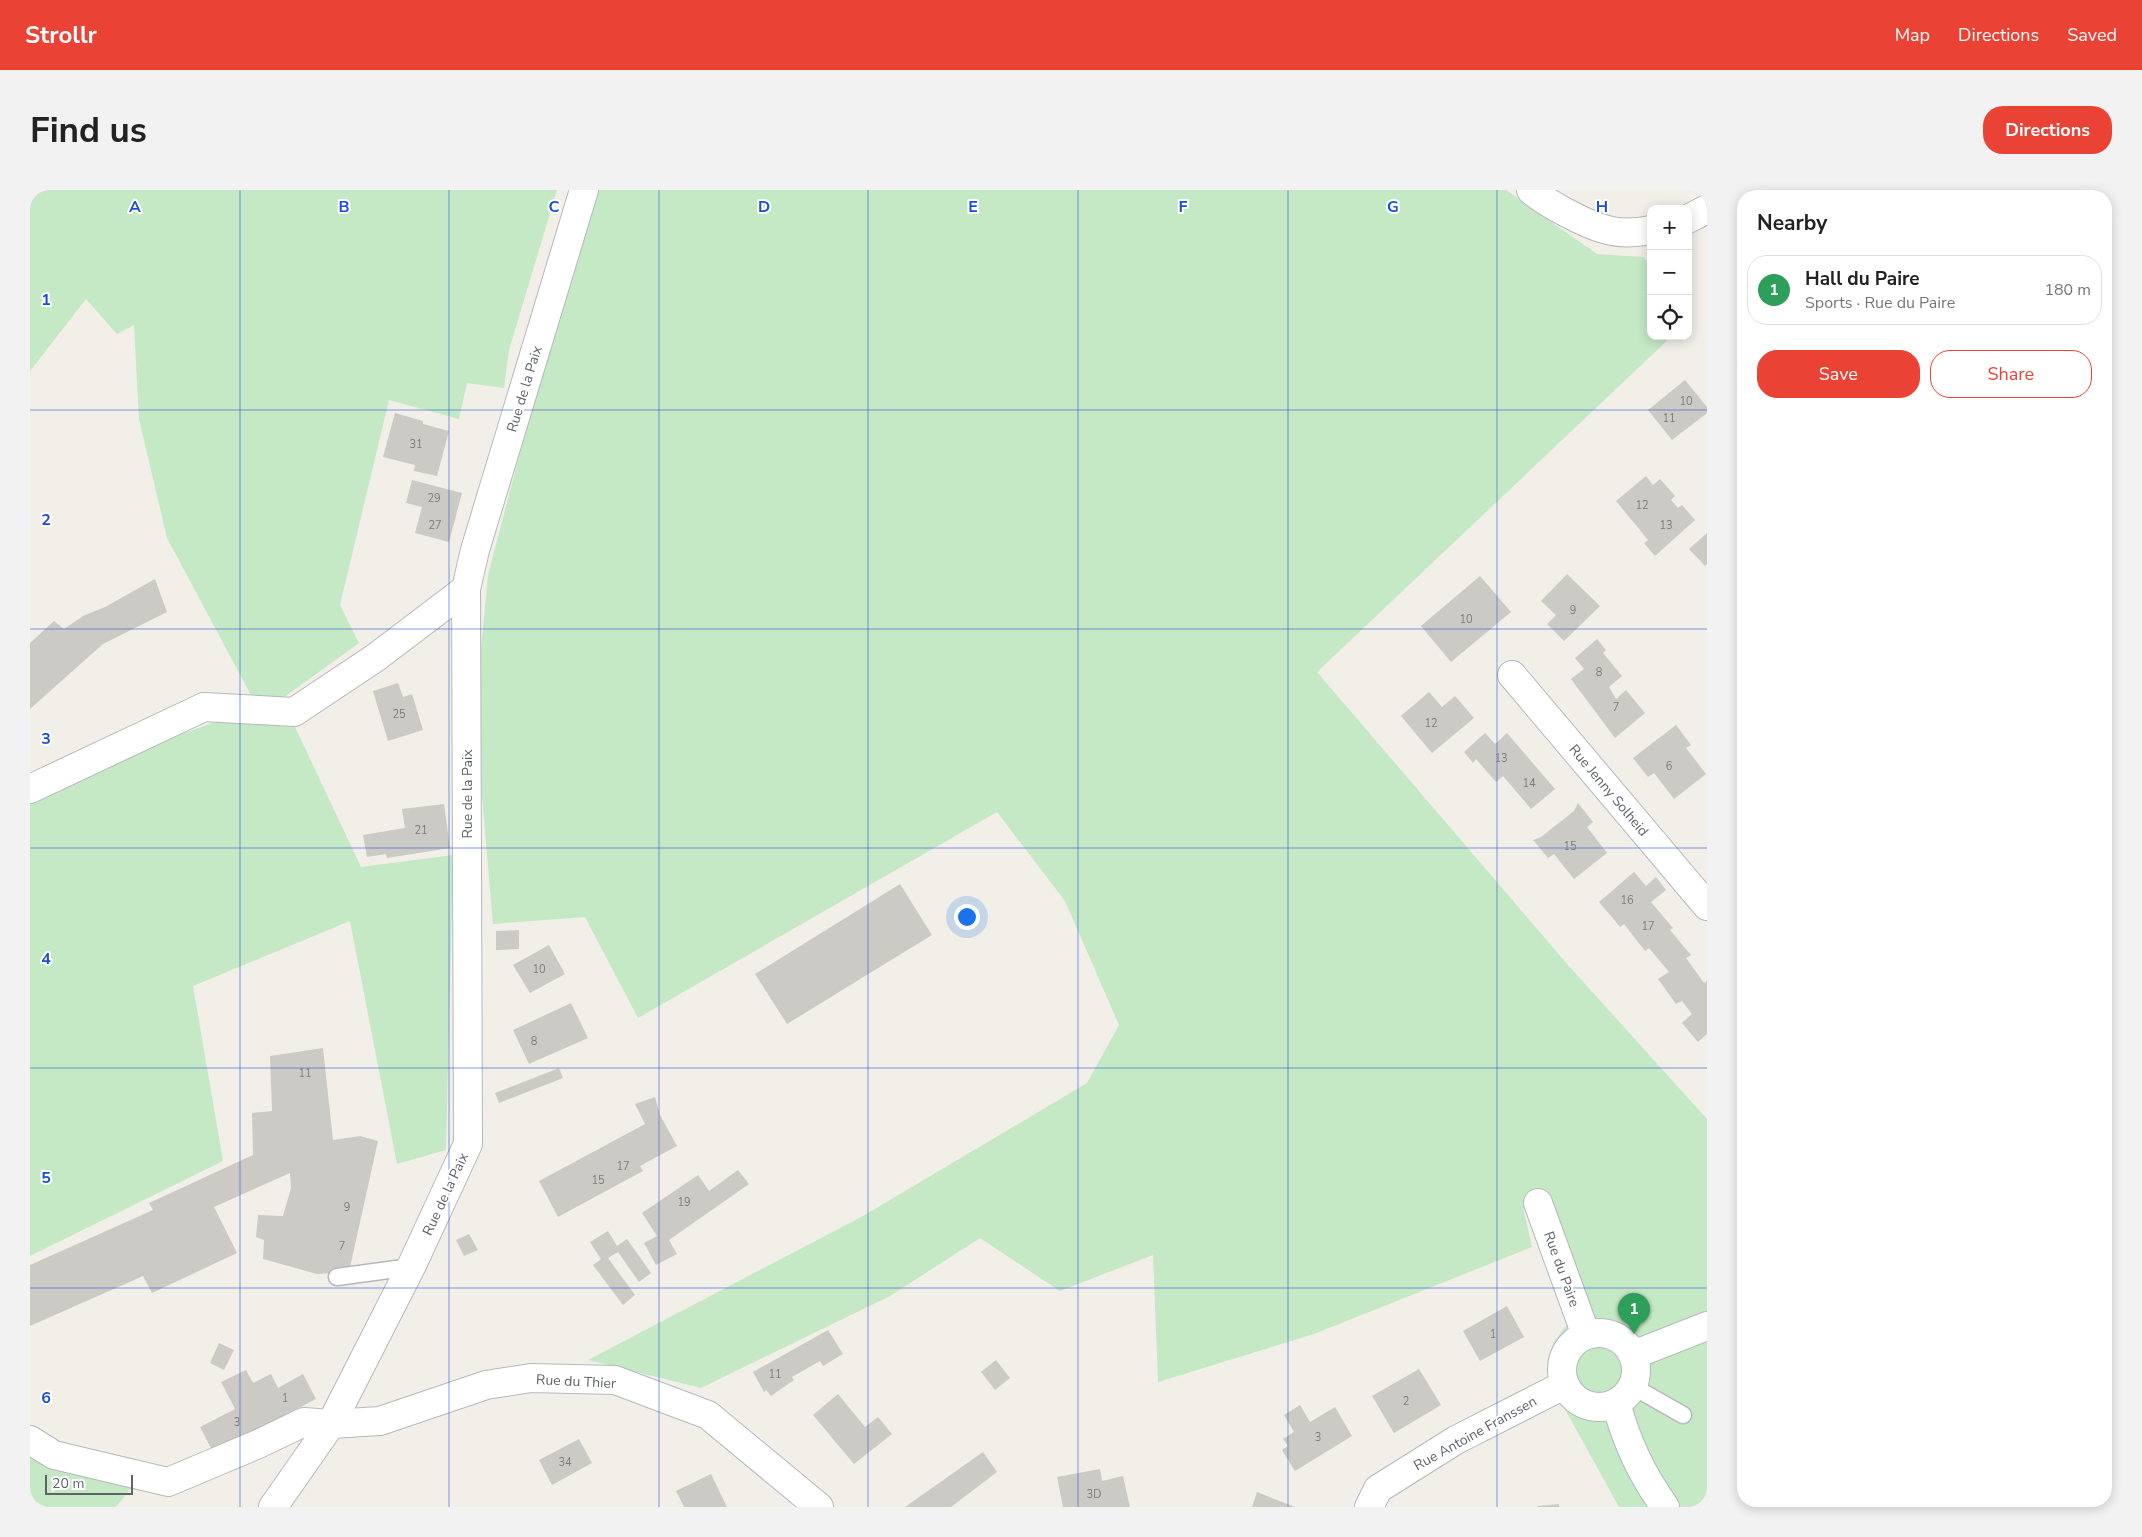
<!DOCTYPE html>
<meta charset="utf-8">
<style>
:root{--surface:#fff;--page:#f2f2f2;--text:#222;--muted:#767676;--line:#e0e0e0;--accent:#ea4335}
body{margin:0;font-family:"Nunito Sans",sans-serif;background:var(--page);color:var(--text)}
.controls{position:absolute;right:15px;top:15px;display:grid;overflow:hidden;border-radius:10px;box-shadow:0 2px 12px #0003}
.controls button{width:45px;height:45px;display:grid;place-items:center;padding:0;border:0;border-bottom:1px solid var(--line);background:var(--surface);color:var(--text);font:25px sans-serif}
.scale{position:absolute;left:15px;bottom:12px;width:88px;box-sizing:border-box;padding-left:5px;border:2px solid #5f6368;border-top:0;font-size:14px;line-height:18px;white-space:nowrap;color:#5f6368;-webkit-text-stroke:4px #fff;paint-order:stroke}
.you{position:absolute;left:936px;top:726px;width:18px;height:18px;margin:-12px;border:4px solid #fff;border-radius:50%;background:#1a73e8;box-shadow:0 0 0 8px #1a73e833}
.badge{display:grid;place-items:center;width:32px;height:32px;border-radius:50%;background:var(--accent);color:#fff;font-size:16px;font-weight:700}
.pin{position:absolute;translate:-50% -41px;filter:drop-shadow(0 1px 2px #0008)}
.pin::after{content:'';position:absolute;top:26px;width:18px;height:15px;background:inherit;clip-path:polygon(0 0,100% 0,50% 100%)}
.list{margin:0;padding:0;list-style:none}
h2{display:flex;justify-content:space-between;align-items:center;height:65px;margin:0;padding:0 20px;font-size:21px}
h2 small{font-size:16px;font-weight:400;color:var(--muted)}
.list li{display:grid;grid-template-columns:32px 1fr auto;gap:15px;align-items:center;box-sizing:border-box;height:70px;margin:0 10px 10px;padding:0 10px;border:1px solid var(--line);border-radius:20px}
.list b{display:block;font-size:19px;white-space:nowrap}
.list p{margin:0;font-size:16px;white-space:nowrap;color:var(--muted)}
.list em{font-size:16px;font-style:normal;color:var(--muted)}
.actions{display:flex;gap:10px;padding:15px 20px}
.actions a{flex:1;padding:11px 0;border:1px solid var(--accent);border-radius:20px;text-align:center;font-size:18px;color:var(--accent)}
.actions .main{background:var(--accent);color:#fff}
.icon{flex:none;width:28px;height:28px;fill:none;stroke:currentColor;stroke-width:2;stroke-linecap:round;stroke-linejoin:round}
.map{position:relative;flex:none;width:1677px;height:1317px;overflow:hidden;border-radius:20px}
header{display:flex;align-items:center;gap:30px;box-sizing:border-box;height:70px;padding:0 25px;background:var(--accent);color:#fff}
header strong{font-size:24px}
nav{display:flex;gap:28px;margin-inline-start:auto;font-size:18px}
.intro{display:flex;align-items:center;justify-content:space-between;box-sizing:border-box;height:120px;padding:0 30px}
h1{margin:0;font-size:35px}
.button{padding:12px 22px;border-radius:20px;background:var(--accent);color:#fff;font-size:18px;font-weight:700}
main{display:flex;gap:30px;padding:0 30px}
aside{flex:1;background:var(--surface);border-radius:20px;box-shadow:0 2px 12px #0003}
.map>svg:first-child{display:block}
.green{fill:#c5e8c5}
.building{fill:#cccac5}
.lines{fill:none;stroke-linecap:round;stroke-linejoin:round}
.service-casing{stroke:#b5b8bc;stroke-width:19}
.minor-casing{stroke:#b5b8bc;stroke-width:30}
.tertiary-casing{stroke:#b5b8bc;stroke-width:30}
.service{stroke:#fff;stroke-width:16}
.minor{stroke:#fff;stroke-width:28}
.tertiary{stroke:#fff;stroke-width:28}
.grid{fill:none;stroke:#1d4ed8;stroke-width:1;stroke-opacity:0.55}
.labels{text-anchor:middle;stroke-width:4;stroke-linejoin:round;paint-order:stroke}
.number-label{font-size:11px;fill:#7a7d7f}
.street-label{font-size:14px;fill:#5f6368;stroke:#fff}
.grid-label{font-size:16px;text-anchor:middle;font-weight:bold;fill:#1d4ed8;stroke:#fff;stroke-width:4;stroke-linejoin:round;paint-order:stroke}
</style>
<header>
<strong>Strollr</strong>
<nav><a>Map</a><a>Directions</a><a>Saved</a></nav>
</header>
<div class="intro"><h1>Find us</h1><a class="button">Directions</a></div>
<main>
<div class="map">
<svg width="1677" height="1317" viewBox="0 0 1677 1317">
<rect width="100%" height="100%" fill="#f1efe8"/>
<g class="green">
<polygon points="0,0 527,0 479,160 474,198 437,193 429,229 359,210 310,415 329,453 246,513 223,509 137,348 109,229 104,135 87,144 56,109 0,181"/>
<polygon points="566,0 1476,0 1567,64 1613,67 1621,75 1621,146 1642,146 1287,482 1537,774 1677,929 1677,1317 1589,1317 1521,1194 1523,1153 1537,1134 1522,1049 1530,1033 1522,1009 1493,1018 1502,1057 1284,1144 1128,1192 1123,1065 1030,1101 950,1048 860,1106 671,1198 558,1170 833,1026 1057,893 1089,835 1035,711 967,622 608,828 555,727 463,734 445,524 458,385 521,145"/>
<polygon points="193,529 265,537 331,677 423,665 416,960 367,974 320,731 163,796 193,971 0,1066 0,614 130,552"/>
<polygon points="0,1260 102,1297 86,1317 0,1317"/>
</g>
<g class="building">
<polygon points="1655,190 1677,217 1677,223 1642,250 1618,220"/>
<polygon points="365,223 393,231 393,234 419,241 407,286 384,281 385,275 353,267"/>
<polygon points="1616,286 1623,295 1630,289 1645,306 1641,310 1648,318 1652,315 1665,330 1625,366 1614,353 1618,350 1586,311"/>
<polygon points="382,290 432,303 419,352 385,343 392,317 376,313"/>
<polygon points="1677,343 1677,374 1675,376 1659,359"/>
<polygon points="1537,384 1570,416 1534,451 1517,434 1526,425 1511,411"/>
<polygon points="1450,386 1481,422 1421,472 1391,436"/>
<polygon points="125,389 137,422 73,454 0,519 0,453 24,431 34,439 53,426 75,417"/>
<polygon points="1567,449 1576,460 1573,463 1592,486 1579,497 1586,509 1596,500 1615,523 1585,548 1541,489 1554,479 1545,468"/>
<polygon points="368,493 373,507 382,504 393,540 358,551 343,501"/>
<polygon points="1399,502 1412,517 1425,506 1444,528 1402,563 1371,526"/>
<polygon points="1646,535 1661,555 1656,558 1676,584 1644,609 1624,583 1618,587 1603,568"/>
<polygon points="1455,543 1465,554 1477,543 1525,599 1501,619 1473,586 1466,592 1446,569 1443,573 1434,562"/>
<polygon points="1548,613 1563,632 1557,637 1577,663 1544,689 1524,664 1518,668 1503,650 1511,647 1544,621"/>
<polygon points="414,614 420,658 357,668 356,664 337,667 333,645 375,638 372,619"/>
<polygon points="1604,682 1616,696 1626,687 1636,700 1621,712 1643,738 1640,740 1661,765 1656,768 1674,793 1677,791 1677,844 1668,852 1652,833 1662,824 1652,811 1646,814 1628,789 1639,782 1619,758 1615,761 1594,734 1590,737 1569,712"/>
<polygon points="870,694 902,745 757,834 725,784"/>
<polygon points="489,740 489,759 466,760 466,741"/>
<polygon points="519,755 535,784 500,803 483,775"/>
<polygon points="541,813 558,848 499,874 483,840"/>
<polygon points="293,858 303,950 330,946 348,951 319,1082 287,1084 233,1069 234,1050 226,1047 228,1025 253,1026 261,998 260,983 184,1017 207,1063 122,1103 113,1086 0,1136 0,1075 123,1020 119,1013 223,965 222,923 242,921 240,866"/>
<polygon points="529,878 533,888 469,913 465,903"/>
<polygon points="625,907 630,925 647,956 610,976 613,981 528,1027 509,991 615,934 605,914"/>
<polygon points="708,980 719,994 639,1050 647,1064 626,1075 614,1053 627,1046 612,1023 668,985 679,1001"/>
<polygon points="578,1041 587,1056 597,1049 621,1083 609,1092 588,1062 578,1068 605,1105 593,1115 563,1075 571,1069 560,1052"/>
<polygon points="439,1044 448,1060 434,1066 426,1050"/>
<polygon points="1477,1116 1494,1147 1450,1171 1433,1141"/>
<polygon points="798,1140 813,1164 793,1176 790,1171 762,1187 764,1190 741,1206 736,1200 734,1202 723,1182"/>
<polygon points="189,1153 204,1160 194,1180 180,1173"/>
<polygon points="966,1170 980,1188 965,1200 951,1182"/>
<polygon points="1389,1179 1411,1215 1364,1243 1342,1206"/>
<polygon points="216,1180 223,1193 241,1184 248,1198 273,1184 286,1209 183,1262 170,1237 205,1219 191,1192"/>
<polygon points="808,1204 835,1237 848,1227 862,1244 824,1274 783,1225"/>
<polygon points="1270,1215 1280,1232 1305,1217 1322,1246 1265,1281 1252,1260 1258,1256 1253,1249 1264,1242 1254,1225"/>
<polygon points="549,1249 562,1273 522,1295 509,1270"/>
<polygon points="953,1262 967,1282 921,1317 875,1317"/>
<polygon points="1070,1279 1072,1291 1093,1286 1100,1317 1033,1317 1027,1287"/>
<polygon points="681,1284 697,1317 654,1317 646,1301"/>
<polygon points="1227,1302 1265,1317 1222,1317"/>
<polygon points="1529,1314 1529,1317 1508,1317 1508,1316"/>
</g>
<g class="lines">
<g class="service-casing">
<g id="service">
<polyline points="307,1087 381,1077"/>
<polyline points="1602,1196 1653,1225"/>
</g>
</g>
<g class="minor-casing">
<g id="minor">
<polyline points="1482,485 1677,716"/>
<polyline points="0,599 174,517 264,522 345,468 436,399"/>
<polyline points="1508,1013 1556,1145"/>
<circle cx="1569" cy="1180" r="37"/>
<polyline points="1603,1165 1677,1136"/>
<path d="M1586,1213c11,40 25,70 49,104"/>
<polyline points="0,1250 24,1265 138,1292 226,1255 274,1232 301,1234 243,1317"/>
<polyline points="1339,1317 1348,1299 1426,1250 1534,1195"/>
</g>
</g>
<g class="tertiary-casing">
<g id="tertiary">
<path d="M1501,0c15,13 54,34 73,39 15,5 31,4 47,1"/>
<polyline points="1658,29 1677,19"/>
<polyline points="301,1234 381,1077 438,954 436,399 445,360 554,0"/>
<polyline points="301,1234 350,1231 456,1195 501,1188 585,1190 678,1225 789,1317"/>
</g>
</g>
<use href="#service" class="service"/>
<use href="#minor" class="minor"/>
<use href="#tertiary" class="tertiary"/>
</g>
<path class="grid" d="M210,0v1317M419,0v1317M629,0v1317M838,0v1317M1048,0v1317M1258,0v1317M1467,0v1317M0,220h1677M0,439h1677M0,658h1677M0,878h1677M0,1098h1677"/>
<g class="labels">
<g class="number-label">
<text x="1656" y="215">10</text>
<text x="1639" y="232">11</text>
<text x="386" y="258">31</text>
<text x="404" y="312">29</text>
<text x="1612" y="319">12</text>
<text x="405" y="339">27</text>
<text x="1636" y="339">13</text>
<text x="1543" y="424">9</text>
<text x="1436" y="433">10</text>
<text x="1569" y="486">8</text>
<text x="1586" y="521">7</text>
<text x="369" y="528">25</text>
<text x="1401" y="537">12</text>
<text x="1471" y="572">13</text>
<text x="1639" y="580">6</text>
<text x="1499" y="597">14</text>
<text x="391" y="644">21</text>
<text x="1540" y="660">15</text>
<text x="1597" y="714">16</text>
<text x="1618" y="740">17</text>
<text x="509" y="783">10</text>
<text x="504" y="855">8</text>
<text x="275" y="887">11</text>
<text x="593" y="980">17</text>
<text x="568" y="994">15</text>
<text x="654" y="1016">19</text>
<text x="317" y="1021">9</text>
<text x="312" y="1060">7</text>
<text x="1463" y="1148">1</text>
<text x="745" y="1188">11</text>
<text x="255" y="1212">1</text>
<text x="1376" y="1215">2</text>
<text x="207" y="1236">3</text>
<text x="1288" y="1251">3</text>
<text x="535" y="1276">34</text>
<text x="1064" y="1308">3D</text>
</g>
<g class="street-label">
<text transform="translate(494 199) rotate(-73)" y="5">Rue de la Paix</text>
<text transform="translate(1579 600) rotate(50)" y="5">Rue Jenny Solheid</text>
<text transform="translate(437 604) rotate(-90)" y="5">Rue de la Paix</text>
<text transform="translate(415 1004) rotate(-65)" y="5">Rue de la Paix</text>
<text transform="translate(1532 1079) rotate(70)" y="5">Rue du Paire</text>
<text transform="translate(546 1191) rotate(3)" y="5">Rue du Thier</text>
<text transform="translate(1445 1243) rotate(-29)" y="5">Rue Antoine Franssen</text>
</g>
</g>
<g class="grid-label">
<text x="105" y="22">A</text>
<text x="314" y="22">B</text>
<text x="524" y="22">C</text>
<text x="734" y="22">D</text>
<text x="943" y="22">E</text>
<text x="1153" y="22">F</text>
<text x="1363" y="22">G</text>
<text x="1572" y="22">H</text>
<text x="16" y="115">1</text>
<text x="16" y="335">2</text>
<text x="16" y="554">3</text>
<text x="16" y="774">4</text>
<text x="16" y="993">5</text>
<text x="16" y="1213">6</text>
</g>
</svg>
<div class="controls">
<button>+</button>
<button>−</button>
<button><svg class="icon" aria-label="locate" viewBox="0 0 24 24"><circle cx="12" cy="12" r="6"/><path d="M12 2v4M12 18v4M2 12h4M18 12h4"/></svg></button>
</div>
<div class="scale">20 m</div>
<div class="you"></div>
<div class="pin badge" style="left:1604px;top:1144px;background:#2e9e5b">1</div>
</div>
<aside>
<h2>Nearby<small></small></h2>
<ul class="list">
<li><span class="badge" style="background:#2e9e5b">1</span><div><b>Hall du Paire</b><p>Sports · Rue du Paire</p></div><em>180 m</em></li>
</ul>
<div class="actions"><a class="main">Save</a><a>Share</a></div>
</aside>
</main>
